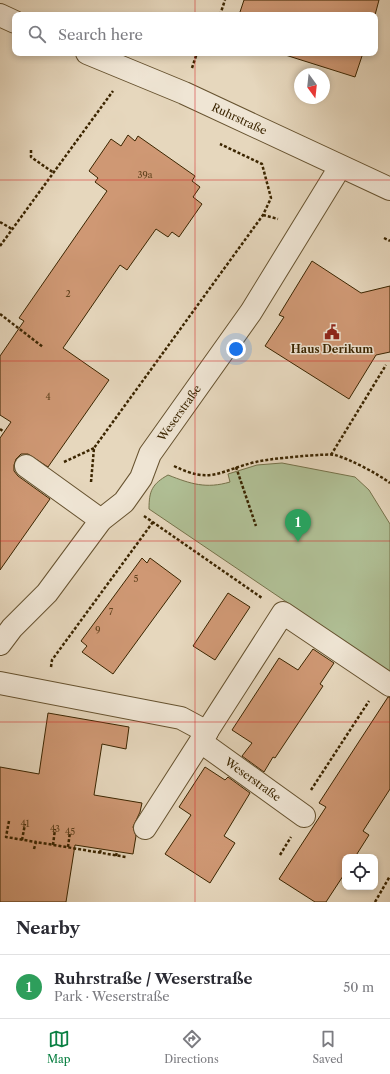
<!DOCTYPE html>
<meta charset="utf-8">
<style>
:root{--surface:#fff;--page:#f2f2f3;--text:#2b2b33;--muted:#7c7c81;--line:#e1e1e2;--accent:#0b8043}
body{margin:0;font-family:"Libre Caslon Text",serif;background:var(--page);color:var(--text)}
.controls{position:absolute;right:12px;bottom:12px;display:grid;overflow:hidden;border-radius:8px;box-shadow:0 2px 6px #0003}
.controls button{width:36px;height:36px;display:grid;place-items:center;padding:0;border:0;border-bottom:1px solid var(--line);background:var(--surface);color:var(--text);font:20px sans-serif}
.compass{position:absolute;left:294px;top:68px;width:36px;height:36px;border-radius:50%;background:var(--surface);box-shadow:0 2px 6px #0003;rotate:165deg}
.you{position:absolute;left:236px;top:349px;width:14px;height:14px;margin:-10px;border:3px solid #fff;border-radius:50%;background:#1a73e8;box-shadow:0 0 0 6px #1a73e833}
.badge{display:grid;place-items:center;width:26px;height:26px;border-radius:50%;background:var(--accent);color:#fff;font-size:13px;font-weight:700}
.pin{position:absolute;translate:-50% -33px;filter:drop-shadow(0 1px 2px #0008)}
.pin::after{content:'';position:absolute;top:21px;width:14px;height:12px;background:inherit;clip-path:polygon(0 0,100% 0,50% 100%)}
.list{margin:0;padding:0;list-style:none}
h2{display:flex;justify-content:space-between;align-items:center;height:52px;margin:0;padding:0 16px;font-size:17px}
h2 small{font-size:13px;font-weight:400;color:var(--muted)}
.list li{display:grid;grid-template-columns:26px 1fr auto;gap:12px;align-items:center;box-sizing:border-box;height:64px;padding:0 16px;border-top:1px solid var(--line)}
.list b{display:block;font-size:15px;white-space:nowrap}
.list p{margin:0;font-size:13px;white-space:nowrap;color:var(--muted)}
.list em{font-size:13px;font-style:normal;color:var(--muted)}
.icon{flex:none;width:22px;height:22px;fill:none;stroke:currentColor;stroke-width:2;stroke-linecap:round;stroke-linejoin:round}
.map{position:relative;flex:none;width:390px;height:902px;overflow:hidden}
.search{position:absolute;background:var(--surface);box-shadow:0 2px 6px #0003;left:12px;right:12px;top:12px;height:44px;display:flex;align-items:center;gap:10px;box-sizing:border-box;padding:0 14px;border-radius:8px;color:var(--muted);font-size:15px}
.sheet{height:116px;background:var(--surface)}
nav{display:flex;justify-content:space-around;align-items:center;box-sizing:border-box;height:56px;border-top:1px solid var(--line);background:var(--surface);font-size:11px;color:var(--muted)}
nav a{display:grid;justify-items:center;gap:2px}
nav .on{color:var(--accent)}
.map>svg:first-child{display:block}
.green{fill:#b0bf95;stroke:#76724a}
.building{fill:#cf9874;stroke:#3b2500}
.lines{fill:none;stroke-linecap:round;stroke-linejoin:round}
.minor-casing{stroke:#66522f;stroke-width:24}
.path{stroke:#3b2500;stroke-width:2.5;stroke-dasharray:3 2;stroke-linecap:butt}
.minor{stroke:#efe5d4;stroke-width:22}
.grid{fill:none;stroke:#d62828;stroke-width:1;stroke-opacity:0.55}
.labels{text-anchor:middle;stroke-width:3;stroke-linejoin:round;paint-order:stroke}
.number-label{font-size:9px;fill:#60421d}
.street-label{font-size:11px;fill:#3b2500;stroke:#efe5d4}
.poi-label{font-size:11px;font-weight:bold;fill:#3b2500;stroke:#efe5d4}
</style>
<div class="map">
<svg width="390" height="902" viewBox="0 0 390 902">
<rect width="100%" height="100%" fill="#e6d7bd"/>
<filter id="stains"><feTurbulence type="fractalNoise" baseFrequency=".005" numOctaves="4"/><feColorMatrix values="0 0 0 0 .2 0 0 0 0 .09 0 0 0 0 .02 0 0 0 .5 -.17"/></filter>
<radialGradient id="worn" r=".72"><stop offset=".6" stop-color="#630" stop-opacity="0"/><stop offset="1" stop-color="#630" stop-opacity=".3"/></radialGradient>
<path class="green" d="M282,463l73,14 14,13 21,34v148l-241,-163c0,-18 3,-25 19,-34 23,9 38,14 62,7l-2,-8 29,-9z"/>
<g class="building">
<polygon points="244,0 379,0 375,15 239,15"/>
<polygon points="279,53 363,53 355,77"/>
<polygon points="128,135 135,141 138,136 195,176 192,181 200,187 193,197 202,204 179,237 172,232 168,237 156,229 127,270 120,265 63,348 109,380 48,467 28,454 21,454 16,459 14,465 14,471 18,476 50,499 0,570 0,438 11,422 0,415 0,356 24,321 19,318 107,191 95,182 98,178 89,171 111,139 121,146"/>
<polygon points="312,261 361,293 390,286 390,352 376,355 349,399 265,346 284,317 279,315"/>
<polygon points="142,558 147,563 150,558 181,581 113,674 82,652 87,646 81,641"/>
<polygon points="228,593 250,607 215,660 193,646"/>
<polygon points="313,649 334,663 320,684 323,686 275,758 273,757 264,772 242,756 252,743 232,730 279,658 298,670"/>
<polygon points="388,697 390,697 390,789 363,831 369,835 355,857 345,857 345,873 326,902 315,902 279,879 326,807 319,803"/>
<polygon points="48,713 129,727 126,749 102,744 94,795 142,803 140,812 133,827 136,836 133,854 75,845 66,902 0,902 0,767 39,774"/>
<polygon points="205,767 225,780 228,777 250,793 224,836 235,843 210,883 165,854 191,815 179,807"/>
</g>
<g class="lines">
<g class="minor-casing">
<g id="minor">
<polyline points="0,15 15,22"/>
<path id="s1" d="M87,53l97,40 206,96"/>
<polyline points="26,466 101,520"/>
<path id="s2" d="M0,644l12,-16 35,-35 54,-73 23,-18 17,-24 9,-24 101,-142 89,-145"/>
<polyline points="0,683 181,718 207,732"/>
<path id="s3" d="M201,742l103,74"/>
<polyline points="145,828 283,613 390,685"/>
</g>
</g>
<g class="path">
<polyline points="220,15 225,0"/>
<polyline points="192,68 197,53"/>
<polyline points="31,150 31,157 54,173"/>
<polyline points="263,215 278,219"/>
<polyline points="0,222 12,229"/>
<polyline points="384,238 390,241"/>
<polyline points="0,246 113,91"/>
<polyline points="0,314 43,347"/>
<polyline points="0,429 4,432"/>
<polyline points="331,455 386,365"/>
<polyline points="64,462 94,448"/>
<path d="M174,466c38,19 46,4 82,-4 9,-3 72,-9 79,-7 15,4 43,19 55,28"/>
<polyline points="236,467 256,526"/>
<polyline points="91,482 94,448 263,215 271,198 262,164 220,144"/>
<polyline points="144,516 262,598"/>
<polyline points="51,667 52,660 153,522"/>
<polyline points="311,790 369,701"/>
<polyline points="9,821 6,837 36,842"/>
<polyline points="22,840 25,824"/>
<polyline points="53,845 55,829"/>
<polyline points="68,847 70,832"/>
<polyline points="34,849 36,842 126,857"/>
<polyline points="100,853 101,849"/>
<polyline points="280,855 291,837"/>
<polyline points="116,856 117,852"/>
<polyline points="375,902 390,876"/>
</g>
<use href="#minor" class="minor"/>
</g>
<path class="grid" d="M195,0v15M195,53v849M0,180h390M0,361h390M0,541h390M0,722h390"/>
<defs>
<g id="civic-bare" transform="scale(1.2)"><path d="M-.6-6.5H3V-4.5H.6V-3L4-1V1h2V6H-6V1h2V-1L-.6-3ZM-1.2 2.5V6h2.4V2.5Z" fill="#8f2418" stroke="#efe5d4" stroke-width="2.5" paint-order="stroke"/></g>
</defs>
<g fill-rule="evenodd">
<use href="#civic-bare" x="332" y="332"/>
</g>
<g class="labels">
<g class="number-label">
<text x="145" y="178">39a</text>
<text x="68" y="297">2</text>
<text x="48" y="400">4</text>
<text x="136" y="582">5</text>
<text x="111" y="615">7</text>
<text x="98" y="633">9</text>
<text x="25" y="827">41</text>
<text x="55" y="832">43</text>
<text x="70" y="835">45</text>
</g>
<g class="street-label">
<text dy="4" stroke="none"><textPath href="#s1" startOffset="166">Ruhrstraße</textPath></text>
<text dy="4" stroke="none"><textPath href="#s2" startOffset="295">Weserstraße</textPath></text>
<text dy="4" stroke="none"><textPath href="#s3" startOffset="64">Weserstraße</textPath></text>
</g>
<g class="poi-label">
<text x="332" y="353">Haus Derikum</text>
</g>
</g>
<rect width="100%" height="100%" filter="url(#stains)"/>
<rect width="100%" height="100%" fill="url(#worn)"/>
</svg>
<div class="controls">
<button><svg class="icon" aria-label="locate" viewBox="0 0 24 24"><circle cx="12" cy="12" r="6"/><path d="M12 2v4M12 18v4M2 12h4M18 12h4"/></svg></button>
</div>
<svg class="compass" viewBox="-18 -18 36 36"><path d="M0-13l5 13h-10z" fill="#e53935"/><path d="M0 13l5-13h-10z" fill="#7c7c81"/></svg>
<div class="you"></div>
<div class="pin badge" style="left:298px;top:542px;background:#2e9e5b">1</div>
<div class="search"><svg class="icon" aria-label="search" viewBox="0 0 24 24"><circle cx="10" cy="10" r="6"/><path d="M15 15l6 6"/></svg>Search here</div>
</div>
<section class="sheet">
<h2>Nearby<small></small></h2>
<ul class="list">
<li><span class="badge" style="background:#2e9e5b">1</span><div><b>Ruhrstraße / Weserstraße</b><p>Park · Weserstraße</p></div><em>50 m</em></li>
</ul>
</section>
<nav>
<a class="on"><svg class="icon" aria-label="map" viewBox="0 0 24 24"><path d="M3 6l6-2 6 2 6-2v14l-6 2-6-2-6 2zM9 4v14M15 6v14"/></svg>Map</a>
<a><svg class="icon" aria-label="directions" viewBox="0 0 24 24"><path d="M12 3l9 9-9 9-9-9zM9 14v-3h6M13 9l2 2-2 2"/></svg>Directions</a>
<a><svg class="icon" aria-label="saved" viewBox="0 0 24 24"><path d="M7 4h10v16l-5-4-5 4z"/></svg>Saved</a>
</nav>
